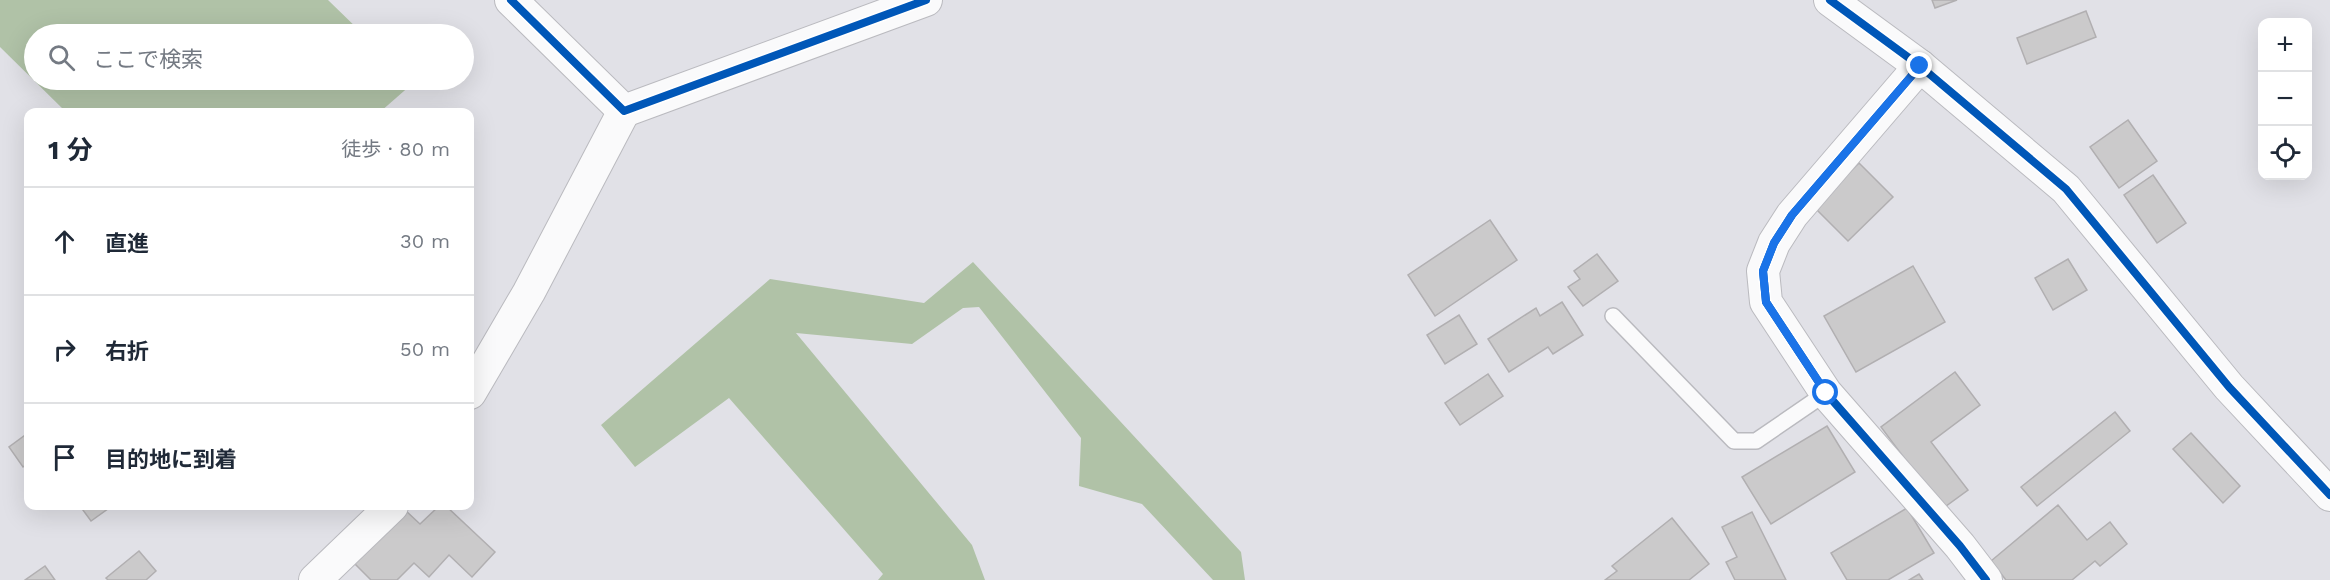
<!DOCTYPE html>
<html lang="ja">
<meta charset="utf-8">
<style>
:root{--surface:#fff;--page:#f2f2f3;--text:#1f2937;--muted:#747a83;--line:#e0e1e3}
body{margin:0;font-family:"Work Sans","Noto Sans JP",sans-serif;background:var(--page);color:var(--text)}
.controls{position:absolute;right:18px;top:18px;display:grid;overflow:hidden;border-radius:12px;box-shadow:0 6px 24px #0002}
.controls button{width:54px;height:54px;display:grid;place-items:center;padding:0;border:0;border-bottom:2px solid var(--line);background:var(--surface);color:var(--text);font:30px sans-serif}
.stop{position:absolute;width:18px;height:18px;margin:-14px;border:4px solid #1a73e8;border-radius:50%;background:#fff}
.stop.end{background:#1a73e8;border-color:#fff;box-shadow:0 2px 6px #0008}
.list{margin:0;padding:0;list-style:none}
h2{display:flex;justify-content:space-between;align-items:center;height:78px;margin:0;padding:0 24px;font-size:26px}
h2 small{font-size:20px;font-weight:400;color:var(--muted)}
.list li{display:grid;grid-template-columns:39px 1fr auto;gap:18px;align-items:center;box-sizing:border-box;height:108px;padding:0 24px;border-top:2px solid var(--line)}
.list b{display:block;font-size:22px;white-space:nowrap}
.list em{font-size:20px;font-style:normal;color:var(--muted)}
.icon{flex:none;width:33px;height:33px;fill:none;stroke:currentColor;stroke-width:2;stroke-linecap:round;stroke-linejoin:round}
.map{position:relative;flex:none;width:2330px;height:580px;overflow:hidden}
.search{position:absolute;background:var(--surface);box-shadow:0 6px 24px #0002;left:24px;top:24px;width:450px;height:66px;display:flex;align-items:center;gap:15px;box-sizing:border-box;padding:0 21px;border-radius:33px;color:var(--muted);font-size:22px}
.panel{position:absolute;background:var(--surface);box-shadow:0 6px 24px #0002;left:24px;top:108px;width:450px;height:402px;border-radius:12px}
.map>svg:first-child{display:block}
.forest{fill:#b0c2a7}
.building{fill:#cbcacb;stroke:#b1afb1;stroke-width:1.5}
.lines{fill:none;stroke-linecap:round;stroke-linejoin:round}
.service-casing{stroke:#bababf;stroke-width:18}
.minor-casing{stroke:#bababf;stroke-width:34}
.service{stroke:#fafafb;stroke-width:15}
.minor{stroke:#fafafb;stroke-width:32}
.cycleway-casing{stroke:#fff;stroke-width:11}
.cycleway{stroke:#0057b8;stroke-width:8}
.route{stroke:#1a73e8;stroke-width:8}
</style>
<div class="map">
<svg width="2330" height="580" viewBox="0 0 2330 580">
<rect width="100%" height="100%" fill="#e1e1e7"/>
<g class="forest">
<polygon points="0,0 328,0 363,34 34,34 34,80 408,80 412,84 380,112 66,112 0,47"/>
<polygon points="973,262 1241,552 1245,580 1213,580 1142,504 1079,486 1081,438 979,307 963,308 912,344 796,333 972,545 985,580 878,580 883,574 729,398 635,467 601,425 770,279 924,303"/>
</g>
<g class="building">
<polygon points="1932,0 1957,0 1935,8"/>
<polygon points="2086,11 2096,37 2027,64 2017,38"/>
<polygon points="2128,120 2157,161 2119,188 2090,147"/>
<polygon points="1859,163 1893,197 1848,241 1814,207"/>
<polygon points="2153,175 2186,223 2157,243 2124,195"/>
<polygon points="1490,220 1517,260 1435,316 1408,275"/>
<polygon points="1597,254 1618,281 1583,306 1568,287 1580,279 1574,271"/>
<polygon points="2068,259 2087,290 2053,310 2035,278"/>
<polygon points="1913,266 1945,322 1856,372 1824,316"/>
<polygon points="1562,302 1583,335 1553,354 1548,347 1509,372 1488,339 1536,308 1540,316"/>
<polygon points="1459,315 1477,344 1445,364 1427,335"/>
<polygon points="1955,372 1980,405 1931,442 1968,490 1942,509 1881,427"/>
<polygon points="1488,374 1503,396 1460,425 1445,403"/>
<polygon points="2115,412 2130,431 2037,506 2021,487"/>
<polygon points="1827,426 1855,472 1771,524 1742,477"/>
<polygon points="28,433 28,463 23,467 9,447"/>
<polygon points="2191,433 2240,486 2223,503 2173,449"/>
<polygon points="2058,505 2087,540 2110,522 2127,544 2100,566 2095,561 2072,580 2006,580 1991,561"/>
<polygon points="80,506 112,506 91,521"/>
<polygon points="439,506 446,506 495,552 472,577 449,555 429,577 414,563 397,580 371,580 354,563 405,510 420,524"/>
<polygon points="1907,508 1934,553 1888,580 1847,580 1831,553"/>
<polygon points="1752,512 1786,580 1735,580 1726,562 1737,557 1722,527"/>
<polygon points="1672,518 1709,564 1689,580 1605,580 1617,571 1612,566"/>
<polygon points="139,551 156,571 146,580 108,580 106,578"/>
<polygon points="45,566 55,580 25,580"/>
<polygon points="1919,574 1923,580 1909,580"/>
</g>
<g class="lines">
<g class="service-casing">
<polyline id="service" points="1613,316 1734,441 1756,441 1826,393"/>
</g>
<g class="minor-casing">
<g id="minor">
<polyline points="511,0 624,111 926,0"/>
<polyline points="1830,0 1920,66 2066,189 2229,387 2330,495"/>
<polyline points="1920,66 1792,215 1774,243 1763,271 1766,302 1826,393 1960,546 1986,580"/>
<polyline points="470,393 529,292 624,111"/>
<polyline points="315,580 392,506"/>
</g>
</g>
<use href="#service" class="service"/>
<use href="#minor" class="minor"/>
<g class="cycleway-casing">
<g id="cycleway">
<polyline points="511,0 624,111 926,0"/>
<polyline points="1830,0 1920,66 2066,189 2229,387 2330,495"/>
<polyline points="1920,66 1792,215 1774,243 1763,271 1766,302 1826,393 1960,546 1986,580"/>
</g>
</g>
<use href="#cycleway" class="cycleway"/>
</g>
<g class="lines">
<polyline class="route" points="1826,393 1766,302 1763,271 1774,243 1792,215 1920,66"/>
</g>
</svg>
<div class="controls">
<button>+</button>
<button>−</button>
<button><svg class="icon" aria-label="locate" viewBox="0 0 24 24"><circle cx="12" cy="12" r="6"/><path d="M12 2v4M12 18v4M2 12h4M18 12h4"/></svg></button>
</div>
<div class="stop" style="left:1826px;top:393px"></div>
<div class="stop end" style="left:1920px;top:66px"></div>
<div class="search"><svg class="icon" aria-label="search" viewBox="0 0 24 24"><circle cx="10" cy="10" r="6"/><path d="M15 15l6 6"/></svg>ここで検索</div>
<section class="panel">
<h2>1 分<small>徒歩 · 80 m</small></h2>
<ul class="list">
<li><svg class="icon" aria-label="ahead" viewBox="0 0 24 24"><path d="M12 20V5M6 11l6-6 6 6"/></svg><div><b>直進</b></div><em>30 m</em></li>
<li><svg class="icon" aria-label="right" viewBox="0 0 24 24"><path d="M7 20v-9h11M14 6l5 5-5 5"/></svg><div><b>右折</b></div><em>50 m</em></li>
<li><svg class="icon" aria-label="arrive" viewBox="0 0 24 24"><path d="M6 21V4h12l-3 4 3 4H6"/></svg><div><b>目的地に到着</b></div></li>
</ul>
</section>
</div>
